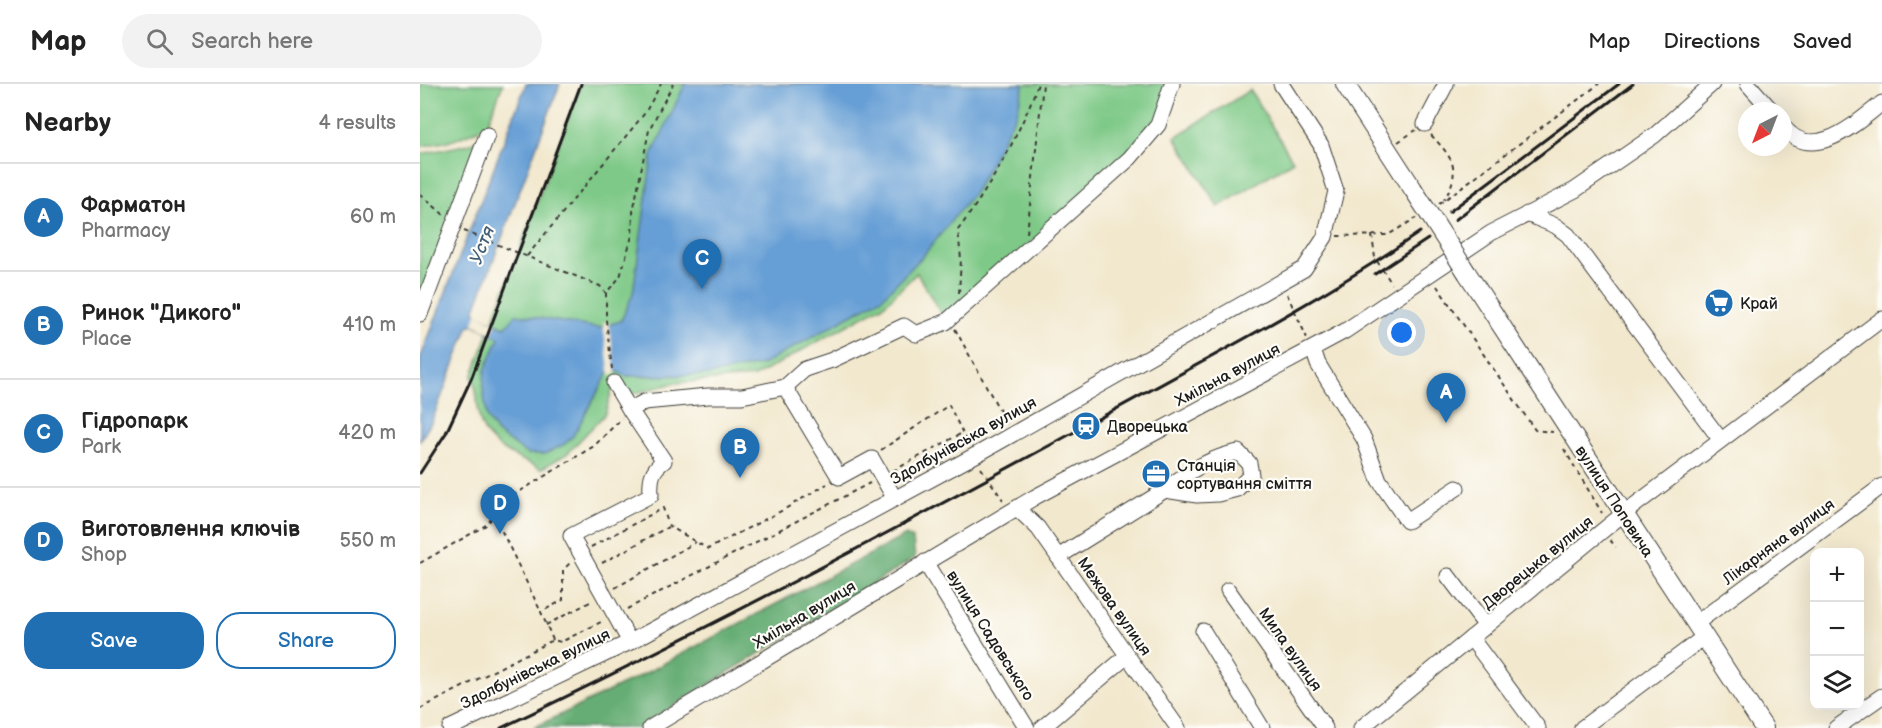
<!DOCTYPE html>
<meta charset="utf-8">
<style>
:root{--surface:#fff;--page:#f2f2f2;--text:#222;--muted:#767676;--line:#e0e0e0;--accent:#1f6fb2}
body{margin:0;font-family:"Balsamiq Sans",sans-serif;background:var(--page);color:var(--text)}
.controls{position:absolute;right:18px;bottom:18px;display:grid;overflow:hidden;border-radius:12px;box-shadow:0 6px 24px #0002}
.controls button{width:54px;height:54px;display:grid;place-items:center;padding:0;border:0;border-bottom:2px solid var(--line);background:var(--surface);color:var(--text);font:30px sans-serif}
.compass{position:absolute;left:1318px;top:18px;width:54px;height:54px;border-radius:50%;background:var(--surface);box-shadow:0 6px 24px #0002;rotate:222deg}
.you{position:absolute;left:982px;top:249px;width:21px;height:21px;margin:-15px;border:4px solid #fff;border-radius:50%;background:#1a73e8;box-shadow:0 0 0 9px #1a73e833}
.badge{display:grid;place-items:center;width:39px;height:39px;border-radius:50%;background:var(--accent);color:#fff;font-size:20px;font-weight:700}
.pin{position:absolute;translate:-50% -50px;filter:drop-shadow(0 2px 3px #0008)}
.pin::after{content:'';position:absolute;top:32px;width:21px;height:18px;background:inherit;clip-path:polygon(0 0,100% 0,50% 100%)}
.list{margin:0;padding:0;list-style:none}
h2{display:flex;justify-content:space-between;align-items:center;height:78px;margin:0;padding:0 24px;font-size:26px}
h2 small{font-size:20px;font-weight:400;color:var(--muted)}
.list li{display:grid;grid-template-columns:39px 1fr auto;gap:18px;align-items:center;box-sizing:border-box;height:108px;padding:0 24px;border-top:2px solid var(--line)}
.list b{display:block;font-size:22px;white-space:nowrap}
.list p{margin:0;font-size:20px;white-space:nowrap;color:var(--muted)}
.list em{font-size:20px;font-style:normal;color:var(--muted)}
.actions{display:flex;gap:12px;padding:18px 24px}
.actions a{flex:1;padding:14px 0;border:2px solid var(--accent);border-radius:24px;text-align:center;font-size:21px;color:var(--accent)}
.actions .main{background:var(--accent);color:#fff}
.icon{flex:none;width:33px;height:33px;fill:none;stroke:currentColor;stroke-width:2;stroke-linecap:round;stroke-linejoin:round}
.map{position:relative;flex:none;width:1462px;height:644px;overflow:hidden}
header{display:flex;align-items:center;gap:36px;box-sizing:border-box;height:84px;padding:0 30px;background:var(--surface);border-bottom:2px solid var(--line)}
header strong{font-size:28px}
nav{display:flex;gap:33px;margin-inline-start:auto;font-size:21px}
.search{width:420px;height:54px;background:var(--page);display:flex;align-items:center;gap:15px;box-sizing:border-box;padding:0 21px;border-radius:33px;color:var(--muted);font-size:22px}
main{display:flex}
aside{flex:1;background:var(--surface)}
.map>svg:first-child{display:block}
.green{fill:#7ec987;stroke:#4d7252;stroke-width:1.5}
.forest{fill:#66ad74;stroke:#416448;stroke-width:1.5}
.water{fill:#669fd5;stroke:#415e78;stroke-width:1.5}
.pier{fill:#f2e8ce}
.lines{fill:none;stroke-linecap:round;stroke-linejoin:round}
.minor-casing{stroke:#3c3b37;stroke-width:17}
.major-casing{stroke:#3c3b37;stroke-width:20}
.path{stroke:#3c3b37;stroke-width:2;stroke-dasharray:4.5 4.5;stroke-linecap:butt}
.minor{stroke:#fff;stroke-width:15}
.major{stroke:#fff;stroke-width:18}
.rail{stroke:#1c1c1c;stroke-width:3}
.major-bridge-casing{stroke:#3c3b37;stroke-width:20;stroke-linecap:butt}
.major-bridge{stroke:#fff;stroke-width:18}
.labels{text-anchor:middle;stroke-width:4.5;stroke-linejoin:round;paint-order:stroke}
.poi-label{font-size:16px;fill:#1c1c1c;stroke:#fdfcf7;text-anchor:start}
.street-label{font-size:16px;fill:#1c1c1c;stroke:#fdfcf7}
.water-label{font-size:18px;font-style:italic;fill:#415e78;stroke:#fdfcf7}
</style>
<header>
<strong>Map</strong>
<div class="search"><svg class="icon" aria-label="search" viewBox="0 0 24 24"><circle cx="10" cy="10" r="6"/><path d="M15 15l6 6"/></svg>Search here</div>
<nav><a>Map</a><a>Directions</a><a>Saved</a></nav>
</header>
<main>
<aside>
<h2>Nearby<small>4 results</small></h2>
<ul class="list">
<li><span class="badge">A</span><div><b>Фарматон</b><p>Pharmacy</p></div><em>60 m</em></li>
<li><span class="badge">B</span><div><b>Ринок &quot;Дикого&quot;</b><p>Place</p></div><em>410 m</em></li>
<li><span class="badge">C</span><div><b>Гідропарк</b><p>Park</p></div><em>420 m</em></li>
<li><span class="badge">D</span><div><b>Виготовлення ключів</b><p>Shop</p></div><em>550 m</em></li>
</ul>
<div class="actions"><a class="main">Save</a><a>Share</a></div>
</aside>
<div class="map">
<svg width="1462" height="644" viewBox="0 0 1462 644">
<rect width="100%" height="100%" fill="#fdfcf7"/>
<filter id="ink" filterUnits="userSpaceOnUse"><feTurbulence type="fractalNoise" baseFrequency=".0167" numOctaves="2"/><feDisplacementMap in="SourceGraphic" scale="12" xChannelSelector="R" yChannelSelector="G"/><feConvolveMatrix kernelMatrix="1 2 1 2 8 2 1 2 1" color-interpolation-filters="sRGB"/></filter>
<filter id="wash" filterUnits="userSpaceOnUse"><feTurbulence type="fractalNoise" baseFrequency=".008" numOctaves="4" result="noise"/><feDisplacementMap in="SourceGraphic" scale="24" xChannelSelector="R" yChannelSelector="G"/><feGaussianBlur stdDeviation="1.35" result="paint"/><feColorMatrix in="noise" values="0 0 0 0 0 0 0 0 0 0 0 0 0 0 0 0 0 1.4 0 .05"/><feComposite in="paint" operator="in"/></filter>
<g filter="url(#wash)">
<rect width="100%" height="100%" fill="#f2e8ce"/>
<g class="green">
<polygon points="0,0 83,0 67,42 34,56 4,62 0,62"/>
<path d="M161,0h591l-14,41 -212,197 -29,-49 -33,32 -130,72 -79,6 -43,11 -18,-11 -9,31 -38,40 -26,15c-20,-10 -52,-21 -60,-45 -5,-15 -2,-32 -9,-47z"/>
<polygon points="830,6 873,77 798,123 755,53"/>
<polygon points="67,51 0,230 0,70 49,60"/>
</g>
<polygon class="forest" points="486,451 493,455 495,474 218,644 113,644 222,591"/>
<polygon class="water" points="106,0 140,0 55,225 57,231 85,243 97,230 178,244 201,237 213,209 232,71 265,0 604,0 597,28 556,106 503,172 462,214 344,280 289,291 218,292 205,292 196,287 189,288 153,352 145,360 125,370 107,370 77,349 67,334 63,304 65,286 79,254 53,240 49,242 12,337 0,357 0,275"/>
<g class="pier">
<polygon points="57,230 76,239 72,249 53,240"/>
<polygon points="189,238 196,290 190,292 183,239"/>
</g>
</g>
<g filter="url(#ink)">
<g class="lines">
<g class="minor-casing">
<g id="minor">
<polyline points="1328,0 1352,27"/>
<polyline points="1005,40 1026,0"/>
<path d="M1363,42c29,39 73,-3 99,-23"/>
<polyline points="1107,130 1136,142 1148,151 1300,355"/>
<polyline points="0,230 67,51"/>
<polyline points="893,265 898,280 944,355 959,396 987,437 1037,404"/>
<polyline points="194,299 210,326 224,318 288,312 322,312 365,303 419,393 452,375 475,415"/>
<polyline points="365,303 385,285 412,276 484,242 496,250 526,238 710,74 738,41 752,0"/>
<polyline points="598,425 618,444 758,644"/>
<path d="M638,473l107,-67 32,5 21,-1 19,-5 14,-14 -2,-12 -11,-11c-27,5 -51,20 -73,38"/>
<polyline points="505,478 607,644"/>
<polyline points="1028,492 1066,542"/>
<polyline points="808,506 905,644"/>
<polyline points="1275,540 1462,402"/>
<polyline points="783,547 842,644"/>
<polyline points="1051,554 1118,644"/>
<path d="M210,558l-59,-106 80,-41c-1,-15 0,-25 13,-34l-34,-51"/>
<polyline points="30,644 210,558 563,367 884,185 905,153 916,107 901,61 861,0"/>
<polyline points="230,644 615,413 925,247 1071,149 1155,106 1235,51 1292,0"/>
<polyline points="622,644 707,572"/>
<polyline points="941,644 1203,430 1462,235"/>
<polyline points="1162,644 1284,553"/>
<polyline points="1416,644 1462,612"/>
</g>
</g>
<g class="major-casing">
<g id="major">
<polyline points="925,0 993,105"/>
<polyline points="1047,189 1344,644"/>
</g>
</g>
<g class="path">
<path d="M1011,51c22,23 31,35 13,65"/>
<polyline points="978,58 996,46"/>
<polyline points="0,110 24,131"/>
<polyline points="1019,120 1179,0"/>
<polyline points="44,147 180,202 186,209"/>
<polyline points="607,149 623,0"/>
<polyline points="952,151 955,174 972,200"/>
<polyline points="917,152 968,151 996,134"/>
<polyline points="107,172 225,29 241,0"/>
<polyline points="1017,202 1115,346 1133,348"/>
<path d="M539,209l2,-34 -3,-29c34,-46 60,-92 80,-146"/>
<polyline points="867,210 887,254"/>
<polyline points="535,245 587,340"/>
<polyline points="192,285 186,236 186,209 200,193 212,152 213,128 229,46 253,0"/>
<polyline points="1144,365 1182,429"/>
<polyline points="461,366 529,321 548,360"/>
<polyline points="561,384 583,416"/>
<polyline points="473,387 542,349"/>
<polyline points="74,431 121,528"/>
<polyline points="1190,456 1196,463"/>
<polyline points="171,463 243,424 249,442 288,465 363,426 407,400"/>
<polyline points="0,479 68,440 79,420 174,362 202,334"/>
<polyline points="182,479 248,443"/>
<polyline points="195,504 276,458"/>
<polyline points="207,525 450,399"/>
<polyline points="126,541 172,517"/>
<polyline points="133,556 121,528 143,516 143,486 152,477"/>
<polyline points="0,625 133,556 141,558 183,537"/>
</g>
<use href="#minor" class="minor"/>
<use href="#major" class="major"/>
<g class="rail">
<polyline points="1029,128 1199,0"/>
<polyline points="1035,136 1213,0"/>
<polyline points="955,190 1008,155"/>
<polyline points="0,389 26,349 52,293 161,0"/>
<path d="M81,644c200,-95 394,-198 588,-304 112,-62 226,-120 331,-192"/>
</g>
<g class="major-bridge-casing">
<polyline id="major-bridge" points="993,105 1047,189"/>
</g>
<use href="#major-bridge" class="major-bridge"/>
</g>
</g>
<defs>
<g id="supermarket-disc" transform="scale(1.5)"><circle r="9.5" fill="#1f6fb2" stroke="#fdfcf7"/><path d="M-6-5.5h2.5l.6 2H6L4.5 2H-2.5L-4.4-4H-6ZM-1.5 3.2a1.3 1.3 0 1 0 .1 0ZM3 3.2a1.3 1.3 0 1 0 .1 0Z" fill="#fff"/></g>
<g id="station-disc" transform="scale(1.5)"><circle r="9.5" fill="#1f6fb2" stroke="#fdfcf7"/><path d="M-3-6H3Q5-6 5-4V2Q5 4 3 4L4.5 6H3L1.5 4h-3L-3 6H-4.5L-3 4Q-5 4-5 2V-4Q-5-6-3-6ZM-3.5-4v3h7v-3ZM-3.5 1v1.5H-2V1ZM2 1v1.5H3.5V1Z" fill="#fff"/></g>
<g id="office-disc" transform="scale(1.5)"><circle r="9.5" fill="#1f6fb2" stroke="#fdfcf7"/><path d="M-6-3h4V-5.5h4V-3h4V5H-6ZM-1-4.5V-3h2v-1.5ZM-6 0V1H6V0Z" fill="#fff"/></g>
</defs>
<g fill-rule="evenodd">
<use href="#supermarket-disc" x="1299" y="219"/>
<use href="#station-disc" x="666" y="342"/>
<use href="#office-disc" x="736" y="390"/>
</g>
<g class="labels">
<g class="poi-label">
<text x="1320" y="225">Край</text>
<text x="687" y="348">Дворецька</text>
<text x="757" y="387">Станція<tspan x="757" dy="18">сортування сміття</tspan></text>
</g>
<g class="street-label">
<text transform="translate(807 290) rotate(-28)" y="6">Хмільна вулиця</text>
<text transform="translate(543 356) rotate(-29)" y="6">Здолбунівська вулиця</text>
<text transform="translate(1195 417) rotate(57)" y="6">вулиця Поповича</text>
<text transform="translate(1358 457) rotate(-36)" y="6">Лікарняна вулиця</text>
<text transform="translate(1117 478) rotate(-39)" y="6">Дворецька вулиця</text>
<text transform="translate(695 522) rotate(55)" y="6">Межова вулиця</text>
<text transform="translate(384 530) rotate(-31)" y="6">Хмільна вулиця</text>
<text transform="translate(571 551) rotate(58)" y="6">вулиця Садовського</text>
<text transform="translate(871 565) rotate(55)" y="6">Мила вулиця</text>
<text transform="translate(115 584) rotate(-26)" y="6">Здолбунівська вулиця</text>
</g>
<g class="water-label">
<text transform="translate(62 161) rotate(-69)" y="6">Устя</text>
</g>
</g>
</svg>
<div class="controls">
<button>+</button>
<button>−</button>
<button><svg class="icon" aria-label="layers" viewBox="0 0 24 24"><path d="M12 4l9 5-9 5-9-5zM3 14l9 5 9-5"/></svg></button>
</div>
<svg class="compass" viewBox="-18 -18 36 36"><path d="M0-13l5 13h-10z" fill="#e53935"/><path d="M0 13l5-13h-10z" fill="#767676"/></svg>
<div class="you"></div>
<div class="pin badge" style="left:1026px;top:339px">A</div>
<div class="pin badge" style="left:320px;top:394px">B</div>
<div class="pin badge" style="left:282px;top:205px">C</div>
<div class="pin badge" style="left:80px;top:450px">D</div>
</div>
</main>
